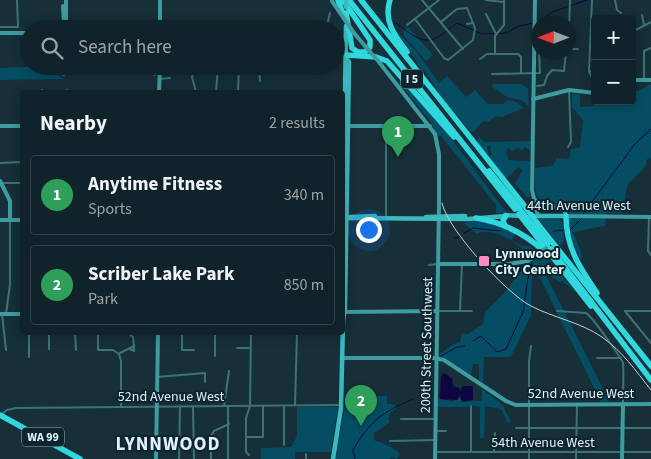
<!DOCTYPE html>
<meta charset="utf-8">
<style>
:root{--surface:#10232a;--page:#192b32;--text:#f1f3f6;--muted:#9ca4a8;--line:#304047;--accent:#fd8ebf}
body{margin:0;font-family:"Source Sans 3",sans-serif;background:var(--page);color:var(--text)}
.controls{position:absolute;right:15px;top:15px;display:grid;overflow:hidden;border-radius:5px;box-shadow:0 2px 12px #0003}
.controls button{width:45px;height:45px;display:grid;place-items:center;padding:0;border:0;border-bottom:1px solid var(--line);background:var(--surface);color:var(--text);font:25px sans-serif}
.compass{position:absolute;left:531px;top:15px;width:45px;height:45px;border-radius:50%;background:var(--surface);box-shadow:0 2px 12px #0003;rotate:270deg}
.you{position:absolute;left:368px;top:229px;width:18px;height:18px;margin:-12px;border:4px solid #fff;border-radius:50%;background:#1a73e8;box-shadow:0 0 0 8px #1a73e833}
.badge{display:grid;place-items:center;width:32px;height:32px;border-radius:50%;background:var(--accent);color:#fff;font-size:16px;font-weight:700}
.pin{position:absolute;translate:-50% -41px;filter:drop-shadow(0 1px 2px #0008)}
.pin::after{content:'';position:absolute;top:26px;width:18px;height:15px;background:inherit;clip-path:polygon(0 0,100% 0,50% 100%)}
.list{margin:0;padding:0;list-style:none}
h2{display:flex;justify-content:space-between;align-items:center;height:65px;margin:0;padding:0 20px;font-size:21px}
h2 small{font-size:16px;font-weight:400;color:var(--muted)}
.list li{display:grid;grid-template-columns:32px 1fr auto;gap:15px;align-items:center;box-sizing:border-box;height:80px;margin:0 10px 10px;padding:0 10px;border:1px solid var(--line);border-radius:5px}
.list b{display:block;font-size:19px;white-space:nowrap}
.list p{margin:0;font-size:16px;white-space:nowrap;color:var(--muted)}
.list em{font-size:16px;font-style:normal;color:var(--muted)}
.icon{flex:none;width:28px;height:28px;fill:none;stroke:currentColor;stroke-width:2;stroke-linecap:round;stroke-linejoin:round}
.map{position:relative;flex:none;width:651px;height:459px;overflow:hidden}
.search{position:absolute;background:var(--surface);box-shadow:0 2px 12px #0003;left:20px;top:20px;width:325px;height:55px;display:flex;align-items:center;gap:12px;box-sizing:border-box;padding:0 18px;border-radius:28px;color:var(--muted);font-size:19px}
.panel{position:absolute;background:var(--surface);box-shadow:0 2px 12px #0003;left:20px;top:90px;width:325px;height:245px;border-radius:5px}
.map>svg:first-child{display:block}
.green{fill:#054d62}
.water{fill:#0d0640}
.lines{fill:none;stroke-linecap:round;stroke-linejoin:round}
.stream{stroke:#0d0640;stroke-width:1}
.street{stroke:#3d7375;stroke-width:2}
.secondary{stroke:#3e9b9f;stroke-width:4}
.primary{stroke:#3ababf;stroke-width:4.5}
.highway{stroke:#30d7dc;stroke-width:5.5}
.tram{stroke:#c0d1d8;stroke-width:1}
.secondary-bridge{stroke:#3e9b9f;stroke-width:4}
.primary-bridge{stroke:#3ababf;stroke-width:4.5}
.highway-bridge{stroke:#30d7dc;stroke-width:5.5}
.poi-dot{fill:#fd8ebf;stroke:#0c252e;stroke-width:2}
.labels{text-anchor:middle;stroke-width:4;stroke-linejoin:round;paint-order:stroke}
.shield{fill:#0c252e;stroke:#a2b4bb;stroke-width:1}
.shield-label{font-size:12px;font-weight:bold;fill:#e2f1f7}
.street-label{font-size:14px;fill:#e2f1f7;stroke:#0c252e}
.poi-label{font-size:14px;font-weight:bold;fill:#e2f1f7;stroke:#0c252e;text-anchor:start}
.district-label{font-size:19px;font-weight:bold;letter-spacing:1px;fill:#e2f1f7;stroke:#0c252e}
</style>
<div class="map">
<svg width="651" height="459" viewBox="0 0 651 459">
<rect width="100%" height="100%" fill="#162f38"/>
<g class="green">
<polygon points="408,27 433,55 426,61 404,36 403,31"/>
<polygon points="396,30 416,51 439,83 447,76 466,97 475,90 488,104 503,104 508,100 514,101 524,108 502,117 496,116 488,122 483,121 472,133 443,99 424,69 422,70"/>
<polygon points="24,67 64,67 58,75 64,79 0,80 0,68"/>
<polygon points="395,79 402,85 405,84 450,137 507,213 496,213 496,205 441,136 438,137 431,122"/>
<polygon points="493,84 521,84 528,88 529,107 522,100 507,97 491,86"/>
<path d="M651,84v74l-5,2v6l-19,19 -4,28h-16l-2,13 -32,6 10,25 -3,2 -11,-27 1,-22 -4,-13 -1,7 -20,2c-13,-11 -10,-22 -10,-38l17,-2 5,-8 12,1 2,-10 9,-2 3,-27 -11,-13v-14l8,2v12c18,-1 35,-6 52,-6v-10h6z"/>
<polygon points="478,136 485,142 531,141 530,150 525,147 522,150 518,148 512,151 508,148 506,153 509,160 530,161 530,197 527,197 515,184 522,170 519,167 506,179 489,157 491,154 490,145 487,147 489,154 486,154 477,143"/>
<polygon points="538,219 559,219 563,224 564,241 560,246"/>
<path d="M480,220l23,7 12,7 -3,6 9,6h9l4,4 2,-2 8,6 33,40 -14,-13 -3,1 -16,-11 65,130 -8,1 -63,-128 -6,1 -1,40 -20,42h-27l-1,26 -4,-3v-16h-6l-2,11 -32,-20 13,-10 8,-3 2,-9 6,1 15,-10 2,-12 22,-22 13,-18 9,-5 -1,-15 -4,2c-2,-12 -36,-28 -47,-20l-14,-11z"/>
<path d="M482,389l22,17c0,6 6,10 6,17h-2l-7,-14 -16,-3 -1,32h-4v-31l-10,-2 -1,2h-31v-8l14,2 7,-2v-3l2,4 21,1z"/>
<polygon points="376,396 387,396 387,404 394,404 397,408 390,413 388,420 390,419 389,423 374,433 374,440 390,446 400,454 397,459 390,457 390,459 335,459 345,406 375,402"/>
<polygon points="297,407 338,407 331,452 295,452 295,459 261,459 261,448 291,447 297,436"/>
</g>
<polygon class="water" points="444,373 452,378 453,386 459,388 460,391 463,386 473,386 473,400 463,402 461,400 460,394 457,400 440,399 441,376"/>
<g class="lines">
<g class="stream">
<path d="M393,24l3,-1c14,10 28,25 45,12 6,-4 10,-8 16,-12l25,11 24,-1 13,-7 20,-4 13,-10 35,-12"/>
<polyline points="583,214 635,144 651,129"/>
<polyline points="570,230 581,219"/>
<polyline points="554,231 563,230"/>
<polyline points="464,233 473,228 501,231"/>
<polyline points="455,238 459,237"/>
<polyline points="473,341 481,336 497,352 506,349 523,312 528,278 532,266 531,260"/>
<polyline points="441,356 457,347 465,346"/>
<polyline points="424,385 424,373 431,361"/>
<path d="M355,459l-2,-9c18,-30 28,-37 60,-51"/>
</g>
<g class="street">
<polyline points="422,0 463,49"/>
<polyline points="486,0 503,2"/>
<polyline points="592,0 589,71 595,85"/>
<polyline points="615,0 617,10 621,13"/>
<polyline points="486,14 496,34"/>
<polyline points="642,15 644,25"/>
<polyline points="415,19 444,58 448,60 473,40 475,28 467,8 457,9 441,22"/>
<polyline points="467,24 473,23"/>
<polyline points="407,25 439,0"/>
<polyline points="0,27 18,27 17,0"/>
<polyline points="326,29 330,13"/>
<polyline points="569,31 570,0"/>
<polyline points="632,32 651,22"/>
<polyline points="568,49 578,49"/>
<polyline points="557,52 562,52"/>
<polyline points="495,54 495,36 504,25 504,0"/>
<polyline points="480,59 487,54 518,54 521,57 521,73"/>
<polyline points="194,66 192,77 196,92"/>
<polyline points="259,66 260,81"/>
<polyline points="589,71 595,71"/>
<polygon points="62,72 64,72 64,75 61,74"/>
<polyline points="64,72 65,66"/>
<polyline points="492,74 540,73 539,52"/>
<polyline points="154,75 160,72"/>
<polyline points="160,79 170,78"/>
<polyline points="644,80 644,51 651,48"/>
<polyline points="537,86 544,85 547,76 552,70 564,71 566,52"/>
<polyline points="42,92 42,90"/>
<polyline points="66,92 67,90"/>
<polyline points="216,92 218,66"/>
<polyline points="238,92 239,66"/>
<polyline points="386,126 386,216"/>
<polyline points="568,147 571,142 569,90"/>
<polyline points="21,162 21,126"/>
<polyline points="0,163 22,162"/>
<polyline points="2,183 22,183"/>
<polyline points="649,217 648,251 651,255"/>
<polyline points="429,265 438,264"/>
<polyline points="460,310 462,264"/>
<polyline points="437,311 472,311"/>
<path d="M557,311l29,2c5,2 36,46 37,50 1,13 0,27 0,41"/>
<polyline points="625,311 651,343"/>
<polyline points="625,311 651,311"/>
<polyline points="2,314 6,350"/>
<polyline points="6,314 10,284 10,220"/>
<polyline points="75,332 76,350"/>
<polyline points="98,332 98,350 113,350 119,354"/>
<polyline points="182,332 182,350 194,350"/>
<polyline points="237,348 249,348"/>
<polyline points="49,349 49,332"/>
<polyline points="130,349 134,351 134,346"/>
<polyline points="120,353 134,346 133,337 127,332"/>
<polyline points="119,354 121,361 121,406"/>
<polyline points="215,356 215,332"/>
<polyline points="29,357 29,332"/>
<polyline points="597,358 621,358"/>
<polyline points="157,377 205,373 205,382"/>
<polyline points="295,405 297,332"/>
<polyline points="224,406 229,371"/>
<polyline points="284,406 284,445"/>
<polyline points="193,407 194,459"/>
<polyline points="3,413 7,410 16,408 339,405"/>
<polyline points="401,419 435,419"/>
<polyline points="516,428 651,428"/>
<polyline points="436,431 446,431"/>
<polyline points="246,437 263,437 263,406"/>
<polyline points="390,441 435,440"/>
<polyline points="471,451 471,406"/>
<polyline points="435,452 651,452"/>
<polyline points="494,452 495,433"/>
<polyline points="306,454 306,459"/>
<polyline points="249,455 246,452 246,418 250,406 251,332"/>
<polyline points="179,459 180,407"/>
<polyline points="211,459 211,436 214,431 229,424"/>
<polyline points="228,459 228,407"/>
<polyline points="529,459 529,361 531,346"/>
<polyline points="576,459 577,404"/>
</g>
<g class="secondary">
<polyline points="66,0 66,29"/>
<polyline points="535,0 532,190 538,216"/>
<polyline points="63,6 64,22"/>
<polyline points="160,29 160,0"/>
<polyline points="0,33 29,33"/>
<polyline points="354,33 365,46"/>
<polyline points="336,53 343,55"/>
<polyline points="336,56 346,55"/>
<polyline points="379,62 435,134 439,154 439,204"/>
<polyline points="632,80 651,80"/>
<polyline points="159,92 160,66"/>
<polyline points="533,99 569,90 595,93"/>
<polyline points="0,126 22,126"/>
<polyline points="347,126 430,126"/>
<polyline points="0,181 10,201 10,220"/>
<polyline points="534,199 544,207 564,208 566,216 651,217"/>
<polyline points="0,220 22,220"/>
<polyline points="438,264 509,264"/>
<polyline points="342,312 437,311"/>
<polyline points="0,314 22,314"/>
<polyline points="342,358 434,358 444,360 506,401 516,405 651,404"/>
<polyline points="156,459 158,332"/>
<polyline points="435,459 439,204"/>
<polyline points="622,459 623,404"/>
</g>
<g class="primary">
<polyline points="505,215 522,216"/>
<polyline points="530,216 566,216"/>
<polyline points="350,217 375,216"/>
<polyline points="426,217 465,216"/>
<polyline points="347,218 468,219 506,216"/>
<polyline points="342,290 346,26"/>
<polyline points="333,459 341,408 343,322 345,307 349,62 347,59"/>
</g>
<g class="highway">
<polyline points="338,0 344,17"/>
<polyline points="343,0 370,40 370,47 365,52 358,52 352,48 346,13"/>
<polyline points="349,0 515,209"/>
<polyline points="361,0 527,209"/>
<path d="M390,0c-7,21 5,36 17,52"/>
<polyline points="347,55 376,57 387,61 454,137"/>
<polyline points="489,171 518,206"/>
<path d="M566,216c0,32 14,52 31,77"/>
<path d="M476,218c26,4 49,16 68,33"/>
<polyline points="526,223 591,306"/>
<polyline points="537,223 651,366"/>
<polyline points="534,225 548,243 546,248"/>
<polyline points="505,226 503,220 506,216"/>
<polyline points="546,248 551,249 651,380"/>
<polyline points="0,415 80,459"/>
</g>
<path class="tram" d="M442,203c5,26 65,91 89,103 23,12 49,16 71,31 20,14 34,34 49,53"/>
<g class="secondary-bridge">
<polyline points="332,1 354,33"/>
<polyline points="365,46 379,62"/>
<polyline points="509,264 528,261 546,248"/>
</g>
<polyline class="primary-bridge" points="346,7 346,0"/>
<g class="highway-bridge">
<polyline points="518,207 532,225"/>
<polyline points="527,209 537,223"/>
<polyline points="519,214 526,223"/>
</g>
</g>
<rect class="poi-dot" x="478" y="255" width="12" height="12" rx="2.5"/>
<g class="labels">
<g class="shield">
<rect x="401" y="69.5" width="22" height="19" rx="4"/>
<rect x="22" y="427.5" width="42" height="19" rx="4"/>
</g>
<g class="shield-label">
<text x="412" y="83">I 5</text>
<text x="43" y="441">WA 99</text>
</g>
<g class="street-label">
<text x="579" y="210">44th Avenue West</text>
<text transform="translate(426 345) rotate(-89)" y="5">200th Street Southwest</text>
<text x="581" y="398">52nd Avenue West</text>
<text x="171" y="401">52nd Avenue West</text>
<text x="543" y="447">54th Avenue West</text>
</g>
<g class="poi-label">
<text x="495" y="258">Lynnwood<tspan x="495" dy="16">City Center</tspan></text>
</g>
<g class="district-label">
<text x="168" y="450">LYNNWOOD</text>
</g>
</g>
</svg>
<div class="controls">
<button>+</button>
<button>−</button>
</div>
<svg class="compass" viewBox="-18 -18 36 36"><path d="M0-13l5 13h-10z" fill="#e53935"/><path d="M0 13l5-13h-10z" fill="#9ca4a8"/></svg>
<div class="you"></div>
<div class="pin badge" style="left:398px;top:157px;background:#2e9e5b">1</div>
<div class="pin badge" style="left:361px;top:426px;background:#2e9e5b">2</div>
<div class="search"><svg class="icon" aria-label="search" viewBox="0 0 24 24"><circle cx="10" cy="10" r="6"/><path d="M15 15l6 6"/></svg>Search here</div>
<section class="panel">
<h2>Nearby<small>2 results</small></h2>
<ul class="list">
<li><span class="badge" style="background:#2e9e5b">1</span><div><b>Anytime Fitness</b><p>Sports</p></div><em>340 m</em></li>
<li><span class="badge" style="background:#2e9e5b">2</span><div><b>Scriber Lake Park</b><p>Park</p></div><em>850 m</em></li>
</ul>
</section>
</div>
